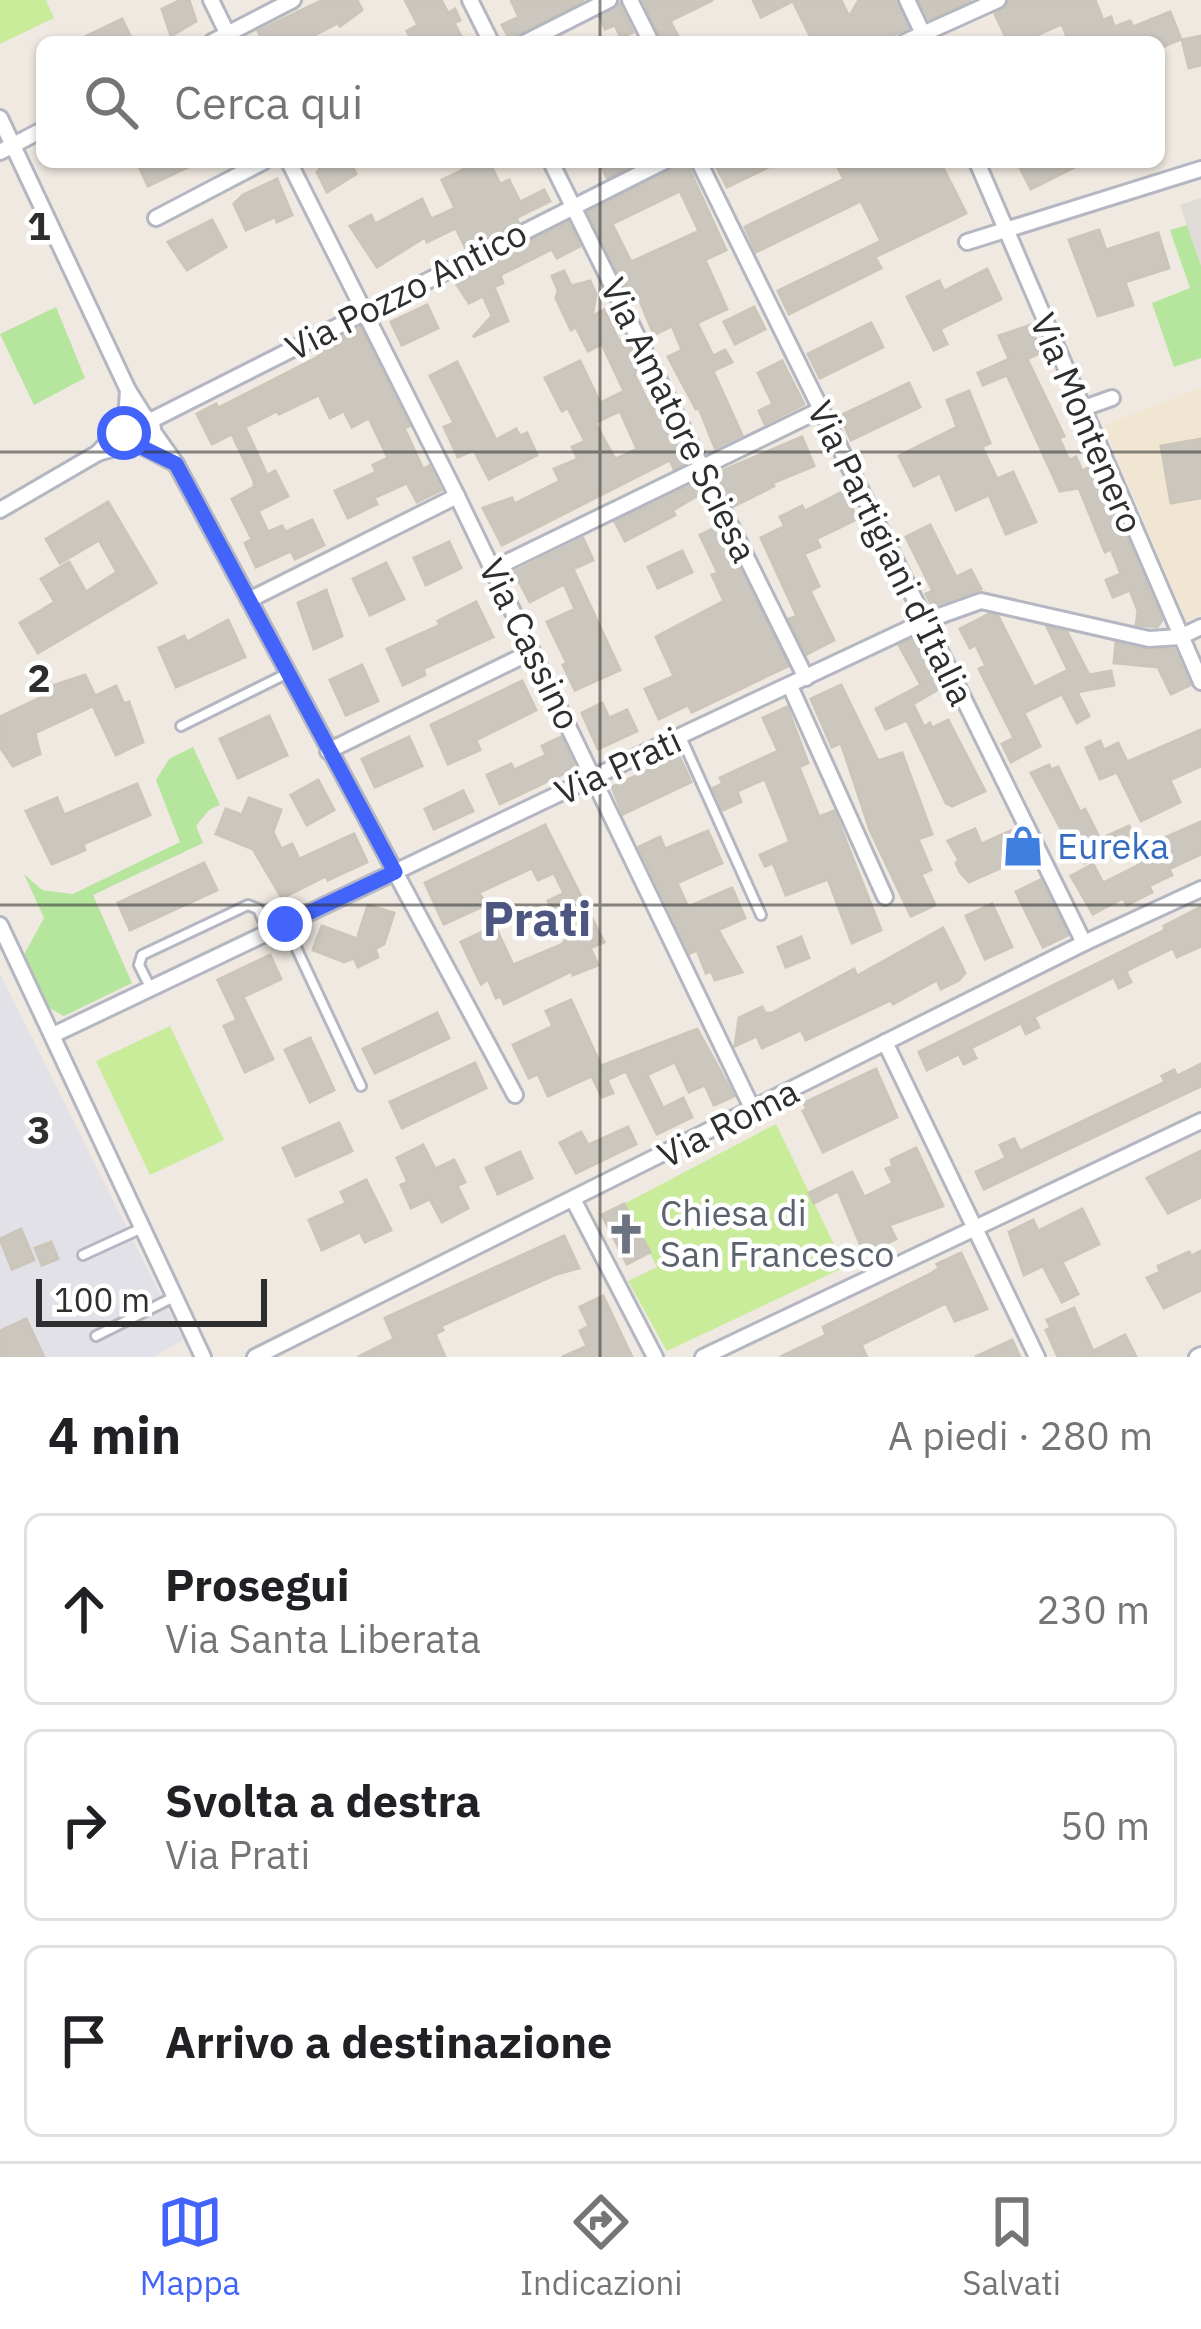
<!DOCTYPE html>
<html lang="it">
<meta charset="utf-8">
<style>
:root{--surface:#fff;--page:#f6f6f6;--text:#202124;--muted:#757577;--line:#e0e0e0;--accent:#4264fb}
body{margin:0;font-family:"IBM Plex Sans",sans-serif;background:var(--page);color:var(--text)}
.scale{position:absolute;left:36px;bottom:30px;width:231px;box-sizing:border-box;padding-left:12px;border:6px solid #2e2e2e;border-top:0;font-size:33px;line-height:42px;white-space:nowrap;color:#2e2e2e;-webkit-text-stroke:9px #fff;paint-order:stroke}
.stop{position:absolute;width:36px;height:36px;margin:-27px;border:9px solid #4264fb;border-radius:50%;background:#fff}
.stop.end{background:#4264fb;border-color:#fff;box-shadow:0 3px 12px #0008}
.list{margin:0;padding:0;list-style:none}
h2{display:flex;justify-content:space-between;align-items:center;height:156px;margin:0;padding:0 48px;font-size:51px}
h2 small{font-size:39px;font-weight:400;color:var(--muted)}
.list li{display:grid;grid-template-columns:78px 1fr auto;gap:36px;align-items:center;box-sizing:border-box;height:192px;margin:0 24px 24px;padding:0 24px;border:3px solid var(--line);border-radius:18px}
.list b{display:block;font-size:45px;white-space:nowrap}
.list p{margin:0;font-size:39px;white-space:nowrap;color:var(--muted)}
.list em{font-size:39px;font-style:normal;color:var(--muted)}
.icon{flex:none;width:66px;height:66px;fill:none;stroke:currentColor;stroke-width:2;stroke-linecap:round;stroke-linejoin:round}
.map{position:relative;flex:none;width:1201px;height:1357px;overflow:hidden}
.search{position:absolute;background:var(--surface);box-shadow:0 3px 9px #0004;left:36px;right:36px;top:36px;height:132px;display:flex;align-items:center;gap:30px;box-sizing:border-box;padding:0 42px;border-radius:18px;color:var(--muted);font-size:45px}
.sheet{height:804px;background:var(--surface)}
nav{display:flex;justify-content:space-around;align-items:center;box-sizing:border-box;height:168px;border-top:3px solid var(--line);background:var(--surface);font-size:33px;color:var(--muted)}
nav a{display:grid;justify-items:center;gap:6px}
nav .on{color:var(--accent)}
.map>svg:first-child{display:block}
.industrial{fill:#e3e1e8}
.education{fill:#f0e6d1}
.green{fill:#b6e59e}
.pitch{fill:#c9ec9a}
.plaza{fill:#dfdcd8}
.building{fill:#cbc7bf;stroke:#cbc5ba;stroke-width:3;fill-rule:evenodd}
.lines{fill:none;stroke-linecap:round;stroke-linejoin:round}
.lane-casing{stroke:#b4b7c1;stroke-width:14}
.street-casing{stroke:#b4b7c1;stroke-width:20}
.lane{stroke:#fff;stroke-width:8}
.street{stroke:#fff;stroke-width:14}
.route{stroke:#4264fb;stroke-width:15}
.grid{fill:none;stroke:#2e2e2e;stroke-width:3;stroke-opacity:0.55}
.labels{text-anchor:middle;stroke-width:9;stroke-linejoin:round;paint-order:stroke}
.street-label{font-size:36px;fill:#2e2e2e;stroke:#fff}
.shop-label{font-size:36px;fill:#366cbe;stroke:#fff;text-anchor:start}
.worship-label{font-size:36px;fill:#5b616d;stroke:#fff;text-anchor:start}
.district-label{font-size:48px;font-weight:bold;fill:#4d5680;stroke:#fff}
.grid-label{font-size:39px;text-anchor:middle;font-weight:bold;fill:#2e2e2e;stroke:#fff;stroke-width:9;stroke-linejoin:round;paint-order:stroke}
</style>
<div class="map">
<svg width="1201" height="1357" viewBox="0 0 1201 1357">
<rect width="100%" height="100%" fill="#efe9e1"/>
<polygon class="industrial" points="0,974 183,1340 153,1357 0,1357"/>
<polygon class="education" points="1201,388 1201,614 1186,621 1104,425"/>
<g class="green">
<polygon points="1187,225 1201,265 1201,358 1174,367 1152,303 1190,288 1170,230"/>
<polygon points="56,307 85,378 34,405 0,334"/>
<polygon points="193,747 220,805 209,810 196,826 203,843 93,895 132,983 64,1016 42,1004 21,960 44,918 24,874 42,890 73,894 180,842 156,780 169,759"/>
</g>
<g class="pitch">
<polygon points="0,0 46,0 54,18 0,44"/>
<polygon points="170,1026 224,1140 150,1175 96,1061"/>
<polygon points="776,1124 845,1267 667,1351 628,1281 657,1267 624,1204"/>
</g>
<polygon class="plaza" points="1201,198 1201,265 1180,205"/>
<g class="building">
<polygon points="181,0 189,0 196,21 171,36 162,9"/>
<polygon points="323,0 357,0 362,10 340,26 338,23 301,42 263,42 258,31"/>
<polygon points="405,0 441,0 448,13 455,9 460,20 454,23 462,38 453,42 412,42 407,31 418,25"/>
<polygon points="511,0 584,0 510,40 502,25 519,17"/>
<polygon points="643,0 713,0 670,21 681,42 662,42"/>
<polygon points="753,0 841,0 849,17 859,0 896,0 908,28 880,42 813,42 793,1 761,17"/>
<polygon points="919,0 971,0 929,19"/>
<polygon points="1009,0 1095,0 1103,20 1111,17 1114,27 1130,21 1133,27 1170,12 1181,39 1160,48 1154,35 1137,42 1069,42 1062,24 1035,36 1038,42 1008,42 995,14 1006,7"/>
<polygon points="619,3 633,32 621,38 615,25 605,29 600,17"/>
<polygon points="122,19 133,42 74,42"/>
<polygon points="1201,36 1201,65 1189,68 1182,40"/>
<polygon points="137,162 199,162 148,186"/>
<polygon points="316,162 350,162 356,174 327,192 317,172 320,170"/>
<polygon points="471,162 489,162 500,184 509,180 520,202 544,190 550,201 516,218 518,222 466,249 456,228 427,242 425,237 377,267 350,226 371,215 375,224 422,199 431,219 455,208 442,180 473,165"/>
<polygon points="599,162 628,162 630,166 607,178"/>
<path d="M686,162l40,88 -21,10 22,49 -30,14 16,33 12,-6 7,12 -19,9 29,64 -27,13 -16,-40 -3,1 -28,-52 14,-7 -10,-24 -18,9 -18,-44 -7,4 -41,-83zM680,191l19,40 -68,31 -19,-38z"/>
<polygon points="724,162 779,162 727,187 716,166"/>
<polygon points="835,162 940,162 966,213 875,257 881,268 789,314 778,291 881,241 861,201 756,252 745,227 844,179"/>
<polygon points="1017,162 1085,162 1031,189"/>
<polygon points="277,179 292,215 277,222 275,217 246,230 234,204 243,195"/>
<polygon points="212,220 226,247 187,270 168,242"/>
<polygon points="568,222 580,246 557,258 552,249 500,275 503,283 494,287 508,321 473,337 492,316 483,296 469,303 454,280"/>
<polygon points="1099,230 1106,250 1158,233 1169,268 1125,282 1133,305 1098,316 1069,240"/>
<polygon points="987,269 1001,299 940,329 947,344 934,350 907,297 939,281 944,291"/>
<path d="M564,271l7,15 19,-5 6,13 -4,22 12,-6 15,31 6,-3 16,32 -7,4 17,34 5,-2 4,9 3,-2 24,49 -13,7 -4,-9 -168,85 -19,-37 29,-10 2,6 46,-23 -6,-12 24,-10 -6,-12 13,-6 -17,-33 -6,3 -17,-33 35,-17 20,42 24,-12 -22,-47 -14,7 -12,-24 -5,3 -15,-32 2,-8 -6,-14zM620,411l17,38 -22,10 -20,-36z"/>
<polygon points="427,305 438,328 402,345 391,322"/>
<polygon points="754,307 765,329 735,344 724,322"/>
<polygon points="871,323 883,347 820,378 808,354"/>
<polygon points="1031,325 1040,353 1027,359 1064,436 1059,438 1069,460 1076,457 1082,471 1095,465 1162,620 1157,627 1136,625 1138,611 1130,590 1113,597 1106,580 1121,574 1111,549 1105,552 1079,488 1060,491 1007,375 983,385 978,373 1009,359 999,336"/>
<polygon points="360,328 409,426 404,428 423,469 429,466 441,490 417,502 407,483 374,498 377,504 348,518 335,491 376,472 373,465 388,458 369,418 352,427 344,411 330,418 319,395 279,414 277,411 245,427 267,475 275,471 288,496 258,511 268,532 282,526 285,532 312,520 324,545 295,559 291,551 256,567 245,543 252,539 232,499 254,487 254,481 232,434 212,444 197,414 216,404 218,408 318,357 315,350"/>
<polygon points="782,361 804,404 765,424 759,411 773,404 758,373"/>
<polygon points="457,362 496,440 516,429 520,436 527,433 537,455 489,479 474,450 458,457 444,427 454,423 430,376"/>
<polygon points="909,383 920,407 851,440 840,416"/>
<polygon points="969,391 990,443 982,447 997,479 1013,472 1036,522 1006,534 989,495 956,510 940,473 914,486 899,456 957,427 947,400"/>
<polygon points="802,437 814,466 772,483 774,486 734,506 717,473"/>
<polygon points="1201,439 1201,498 1171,503 1161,446"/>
<polygon points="697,482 702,493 673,510 675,515 625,541 615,522"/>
<polygon points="844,491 857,519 816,539 820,547 804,554 819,586 810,591 834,640 807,654 789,619 797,616 761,538 785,526 780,517 802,506 805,511"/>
<polygon points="108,502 156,583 38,653 20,623 55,602 41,579 69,562 86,592 117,572 99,540 60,563 46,539"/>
<polygon points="930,525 956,577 971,570 981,589 932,606 926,594 933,591 906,537"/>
<polygon points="719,526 788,666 692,712 688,705 659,719 645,689 674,676 656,637 724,601 712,575 718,573 700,535"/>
<polygon points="583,538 593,560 573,569 620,670 575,690 563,665 567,663 547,622 575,609 564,584 530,602 514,572"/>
<polygon points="449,542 461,568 426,585 414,558"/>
<polygon points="682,551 692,572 658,588 648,567"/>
<polygon points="386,563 404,599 370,615 353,579"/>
<polygon points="326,590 342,636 314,649 298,603"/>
<polygon points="476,602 493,637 423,669 425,675 403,685 387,649 440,625 438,621"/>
<polygon points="989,614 998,616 1034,687 1068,670 1047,627 1067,632 1089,675 1111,671 1114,685 1077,692 1089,716 1077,723 1062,694 1024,713 1040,746 1011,762 1002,744 1014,738 979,669 986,666 976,645 970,648 960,629"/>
<polygon points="228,620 245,657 176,687 159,648 184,636 187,642"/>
<polygon points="920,636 944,686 913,704 924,727 930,723 932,728 948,720 985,791 952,806 946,803 907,720 886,729 876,709 921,685 899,645"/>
<polygon points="1116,643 1147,650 1174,649 1190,685 1171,694 1158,667 1114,663"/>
<polygon points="362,665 378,701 346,715 330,680"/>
<polygon points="85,675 95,696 116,686 124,704 129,702 143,742 116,755 93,706 35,733 40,754 13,766 0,747 0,717 46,695 43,689"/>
<polygon points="522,681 536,710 476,740 480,750 448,764 431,725"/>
<polygon points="841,685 878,761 902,753 932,834 918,839 931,870 921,874 935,905 911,916 870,830 841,743 832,747 811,699"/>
<polygon points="602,703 609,718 627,710 637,731 598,749 582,713"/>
<polygon points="787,707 808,763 799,767 819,817 834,811 881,930 852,943 828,879 786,895 773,863 765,866 760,855 790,842 765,779 737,791 741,802 723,810 713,788 723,784 720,778 778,751 763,718"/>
<polygon points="269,716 287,755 238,778 220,739"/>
<polygon points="1201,730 1201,766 1170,780 1180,802 1141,821 1117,772 1100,779 1086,748 1100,741 1104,750 1118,743 1127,762"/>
<polygon points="409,737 422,766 375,787 362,759"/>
<polygon points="561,737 575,768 500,804 487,775 511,764 514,770 546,755 542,746"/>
<polygon points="679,756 691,782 623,814 612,787"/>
<polygon points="1049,765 1051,770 1058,767 1080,812 1085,809 1100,839 1129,826 1135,838 1085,863 1075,842 1067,840 1031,773"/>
<polygon points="318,780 334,810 307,825 291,795"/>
<polygon points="137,784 150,815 83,844 85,850 52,864 26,811 57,798 64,815"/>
<polygon points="463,791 473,811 434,829 425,809"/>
<polygon points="249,798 281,810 273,832 281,849 292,844 299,859 354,834 367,862 328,880 326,876 282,898 253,849 216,834 226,809 242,815"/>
<polygon points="1201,822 1201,854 1169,869 1172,875 1149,886 1152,892 1127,905 1123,898 1093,914 1071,876 1093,864 1103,883 1139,865 1132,852"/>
<polygon points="545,825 604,942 590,948 598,965 573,975 572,971 504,1004 501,996 496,998 488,979 481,984 461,942 495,926 513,965 561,945 566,940 548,901 564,893 554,873 538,880 532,868 478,893 488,904 444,924 425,883"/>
<polygon points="975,829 981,844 1015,829 1028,856 969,882 960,872 956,863 959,860 948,841"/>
<polygon points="708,831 722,863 677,883 688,907 732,888 745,918 718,930 742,972 715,980 711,971 706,973 697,950 690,953 639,847 660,837 665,849"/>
<polygon points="204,863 217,890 130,930 118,903"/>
<polygon points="1040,880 1068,935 1043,947 1016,892"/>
<polygon points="992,904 1012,947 985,959 966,916"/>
<polygon points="368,905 394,913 384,944 375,949 378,957 358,967 354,958 344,962 313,950 322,926 357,939"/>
<polygon points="1201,907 1201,946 1177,957 1173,948 1126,971 1131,982 1119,988 1114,977 1034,1017 1039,1027 1026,1034 1021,1023 971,1048 976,1058 964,1064 959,1054 927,1070 919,1052 1165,930 1164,926"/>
<polygon points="943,928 965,973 959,980 941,989 937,980 893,1004 891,1000 806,1040 801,1030 762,1048 757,1036 735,1046 739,1018 762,1007 765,1013 772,1013 854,969 857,976"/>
<polygon points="801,937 809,958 786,967 778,947"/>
<polygon points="270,955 281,979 243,997 273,1059 245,1072 224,1026 237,1020 218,980"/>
<polygon points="571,1000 601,1066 697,1029 734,1096 714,1105 705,1085 689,1092 675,1062 647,1075 663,1108 683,1098 692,1117 657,1134 626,1071 607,1080 613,1093 602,1097 592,1076 548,1096 538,1074 529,1078 513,1045 553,1026 546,1011"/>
<polygon points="437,1013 449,1038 375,1073 363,1049"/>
<polygon points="310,1038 334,1090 310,1102 285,1050"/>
<polygon points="475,1063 486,1088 402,1128 390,1102"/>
<polygon points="1201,1064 1201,1086 984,1189 976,1172 1006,1158 1000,1145 1014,1139 1020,1151 1165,1082 1162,1076 1174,1070 1177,1076"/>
<polygon points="876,1069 897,1117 823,1152 803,1111 807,1109 804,1103"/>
<polygon points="339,1123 352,1151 296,1176 283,1148"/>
<polygon points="628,1127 636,1144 576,1173 560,1143 581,1132 588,1145"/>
<polygon points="423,1145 435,1169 454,1160 465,1182 457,1186 468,1208 442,1222 430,1199 411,1208 401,1185 408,1182 397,1158"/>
<polygon points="916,1148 943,1206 889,1225 896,1239 868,1252 864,1245 861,1246 838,1191 814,1203 809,1193 852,1172 864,1197 893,1183 886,1169 893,1166 891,1160"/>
<polygon points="1201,1151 1201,1197 1168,1213 1147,1178"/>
<polygon points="520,1152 532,1178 498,1194 486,1168"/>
<polygon points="366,1180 391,1230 365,1242 360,1232 322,1250 309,1220 346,1203 341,1192"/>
<polygon points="624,1204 650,1252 627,1264 602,1215"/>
<polygon points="1082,1209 1099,1244 1062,1262 1078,1294 1062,1302 1043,1266 1024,1275 1009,1232 1033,1220 1038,1231"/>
<polygon points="21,1229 34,1260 12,1269 0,1239"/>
<polygon points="564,1236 579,1268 557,1274 441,1326 443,1330 435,1334 445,1357 358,1357 394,1339 385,1318"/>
<polygon points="51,1242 58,1259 42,1265 35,1248"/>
<polygon points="1201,1251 1201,1290 1164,1308 1147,1278 1160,1272 1158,1266 1189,1252 1191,1256"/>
<polygon points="961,1253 987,1309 955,1321 946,1303 861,1345 867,1357 780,1357 826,1335 823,1327 932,1273 939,1268 937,1264"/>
<polygon points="603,1296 632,1357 562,1357 587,1346 580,1331 589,1326 580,1307"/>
<polygon points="1074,1308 1093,1351 1125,1335 1136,1357 1058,1357 1046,1330 1051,1328 1047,1320"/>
<polygon points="26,1319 44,1357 0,1357 0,1331"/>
<polygon points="1012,1340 1020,1357 975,1357"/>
</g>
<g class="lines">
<g class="lane-casing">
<g id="lane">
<polyline points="181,726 286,674"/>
<polyline points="681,737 761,915"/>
<polyline points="286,926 361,1086"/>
<polyline points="151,989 139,965 142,955 248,905 258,909 268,931"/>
<polyline points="83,1255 142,1228"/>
<polyline points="96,1336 174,1297"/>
</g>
</g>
<g class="street-casing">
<g id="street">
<polyline points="211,0 229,37"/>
<polyline points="470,0 491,42"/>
<polyline points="630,0 651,42"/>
<polyline points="907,0 927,42"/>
<polyline points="212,42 293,0"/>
<polyline points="526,42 609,0"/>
<polyline points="905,42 998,0"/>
<polyline points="0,118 128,390"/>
<polyline points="0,152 42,130"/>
<polyline points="289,162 457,496 753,1110"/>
<polyline points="551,162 806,678"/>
<polyline points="699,162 1084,943"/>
<polyline points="977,162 1201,682"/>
<polyline points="156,218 263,162"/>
<polyline points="967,242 1201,169"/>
<polyline points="1081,409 1112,398"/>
<circle cx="138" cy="430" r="15"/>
<polyline points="126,421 128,390 145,417"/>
<polyline points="150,421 663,162"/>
<polyline points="125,423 98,453 133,443"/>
<polyline points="138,444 176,464 152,430"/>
<polyline points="176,464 515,1095"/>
<polyline points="0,510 98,453"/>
<polyline points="493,569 820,410"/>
<polyline points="249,600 457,496"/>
<polyline points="790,686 885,897"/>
<polyline points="328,751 531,652"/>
<polyline points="0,925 203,1357"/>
<polyline points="53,1035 680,736 925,621 981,601 1149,639 1180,637 1201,627"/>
<polyline points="885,1042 1037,1357"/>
<polyline points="574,1201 655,1357"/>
<polyline points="255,1357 1084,943 1201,889"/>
<polyline points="703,1357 1201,1121"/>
<polyline points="1197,1357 1201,1355"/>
</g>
</g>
<use href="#lane" class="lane"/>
<use href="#street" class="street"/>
</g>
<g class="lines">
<polyline class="route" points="124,433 129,441 176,464 395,872 285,924"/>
</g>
<path class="grid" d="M600,0v42M600,162v1195M0,452h1201M0,905h1201"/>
<defs>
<g id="shop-bare" transform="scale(3.24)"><path d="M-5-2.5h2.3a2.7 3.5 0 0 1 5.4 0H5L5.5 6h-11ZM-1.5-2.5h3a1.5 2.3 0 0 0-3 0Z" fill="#3f7fe0" stroke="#fff" stroke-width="2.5" paint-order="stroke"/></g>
<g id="church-bare" transform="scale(3.24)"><path d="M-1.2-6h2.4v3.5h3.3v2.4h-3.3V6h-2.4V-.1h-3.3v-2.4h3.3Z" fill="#6b7280" stroke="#fff" stroke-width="2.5" paint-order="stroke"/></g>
</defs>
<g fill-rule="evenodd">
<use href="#shop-bare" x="1023" y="846"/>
<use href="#church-bare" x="626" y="1234"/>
</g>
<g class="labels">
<g class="street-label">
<text transform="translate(406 290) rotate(-27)" y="13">Via Pozzo Antico</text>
<text transform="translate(679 420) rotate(64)" y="13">Via Amatore Sciesa</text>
<text transform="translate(1087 423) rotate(67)" y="13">Via Montenero</text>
<text transform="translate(891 553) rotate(64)" y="13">Via Partigiani d'Italia</text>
<text transform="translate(530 644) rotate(64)" y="13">Via Cassino</text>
<text transform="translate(618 766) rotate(-25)" y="13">Via Prati</text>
<text transform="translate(728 1123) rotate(-27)" y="13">Via Roma</text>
</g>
<g class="shop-label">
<text x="1057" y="859">Eureka</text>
</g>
<g class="worship-label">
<text x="660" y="1226">Chiesa di<tspan x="660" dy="41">San Francesco</tspan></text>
</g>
<g class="district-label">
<text x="537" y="936">Prati</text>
</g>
</g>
<g class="grid-label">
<text x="39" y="240">1</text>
<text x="39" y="692">2</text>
<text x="39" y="1144">3</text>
</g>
</svg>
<div class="scale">100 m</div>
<div class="stop" style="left:124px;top:433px"></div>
<div class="stop end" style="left:285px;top:924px"></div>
<div class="search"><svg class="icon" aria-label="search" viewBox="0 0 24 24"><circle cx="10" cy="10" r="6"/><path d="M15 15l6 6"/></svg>Cerca qui</div>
</div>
<section class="sheet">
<h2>4 min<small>A piedi · 280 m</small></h2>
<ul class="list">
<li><svg class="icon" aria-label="ahead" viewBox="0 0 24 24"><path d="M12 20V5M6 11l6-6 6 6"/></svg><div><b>Prosegui</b><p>Via Santa Liberata</p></div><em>230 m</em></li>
<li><svg class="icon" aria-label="right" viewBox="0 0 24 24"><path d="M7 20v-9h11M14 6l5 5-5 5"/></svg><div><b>Svolta a destra</b><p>Via Prati</p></div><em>50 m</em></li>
<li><svg class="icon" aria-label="arrive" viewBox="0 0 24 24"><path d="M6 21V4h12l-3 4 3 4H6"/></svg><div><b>Arrivo a destinazione</b></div></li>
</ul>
</section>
<nav>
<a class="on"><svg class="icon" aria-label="map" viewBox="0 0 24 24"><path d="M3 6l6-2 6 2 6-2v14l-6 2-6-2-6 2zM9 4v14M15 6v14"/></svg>Mappa</a>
<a><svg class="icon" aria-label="directions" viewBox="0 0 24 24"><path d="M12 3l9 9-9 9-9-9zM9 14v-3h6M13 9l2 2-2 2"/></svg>Indicazioni</a>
<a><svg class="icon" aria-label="saved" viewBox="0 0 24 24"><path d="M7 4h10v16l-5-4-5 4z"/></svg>Salvati</a>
</nav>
